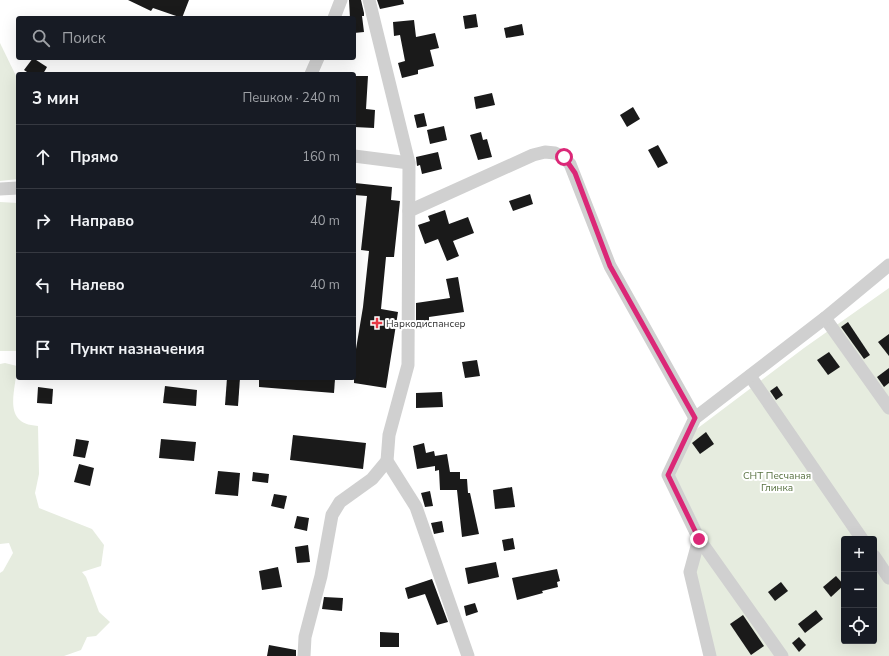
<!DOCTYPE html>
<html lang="ru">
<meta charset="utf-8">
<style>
:root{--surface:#171b24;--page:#20242c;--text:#f1f3f6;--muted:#9ea1a6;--line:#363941}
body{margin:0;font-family:"Nunito Sans",sans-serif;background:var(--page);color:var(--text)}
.controls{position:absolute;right:12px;bottom:12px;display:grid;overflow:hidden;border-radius:4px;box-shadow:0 4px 16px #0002}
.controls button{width:36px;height:36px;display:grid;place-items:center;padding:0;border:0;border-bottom:1px solid var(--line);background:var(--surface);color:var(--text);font:20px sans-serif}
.stop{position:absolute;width:12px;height:12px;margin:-9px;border:3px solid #db2777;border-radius:50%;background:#fff}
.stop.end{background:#db2777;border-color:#fff;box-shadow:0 1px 4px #0008}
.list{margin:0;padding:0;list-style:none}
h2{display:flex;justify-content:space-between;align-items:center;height:52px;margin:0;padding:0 16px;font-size:17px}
h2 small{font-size:13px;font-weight:400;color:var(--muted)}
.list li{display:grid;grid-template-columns:26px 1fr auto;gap:12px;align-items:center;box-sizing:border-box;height:64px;padding:0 16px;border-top:1px solid var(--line)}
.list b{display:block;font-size:15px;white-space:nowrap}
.list em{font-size:13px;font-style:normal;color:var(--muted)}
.icon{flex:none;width:22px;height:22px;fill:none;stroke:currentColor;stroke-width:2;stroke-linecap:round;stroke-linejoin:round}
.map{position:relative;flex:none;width:889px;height:656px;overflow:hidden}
.search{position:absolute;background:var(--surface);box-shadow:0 4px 16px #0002;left:16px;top:16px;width:340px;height:44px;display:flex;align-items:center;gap:10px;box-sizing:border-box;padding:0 14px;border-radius:4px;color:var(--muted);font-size:15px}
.panel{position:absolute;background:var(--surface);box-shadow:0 4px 16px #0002;left:16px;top:72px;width:340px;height:308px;border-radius:4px}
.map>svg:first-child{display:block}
.green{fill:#e6ecdf;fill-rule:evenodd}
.building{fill:#1a1a1a}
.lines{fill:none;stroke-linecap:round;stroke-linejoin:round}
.minor{stroke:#d0d0d0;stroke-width:13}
.route{stroke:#db2777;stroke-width:5}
.poi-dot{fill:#e63946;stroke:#fff;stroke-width:1.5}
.labels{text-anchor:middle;stroke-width:4;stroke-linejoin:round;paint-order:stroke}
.poi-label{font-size:10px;fill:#333;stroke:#fff;text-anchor:start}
.park-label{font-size:10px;fill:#56703f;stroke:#fff}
</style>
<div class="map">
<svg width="889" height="656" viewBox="0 0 889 656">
<rect width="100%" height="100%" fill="#fff"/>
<g class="green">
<polygon points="0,43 18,80 18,179 0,181"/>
<polygon points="0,202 18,203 17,351 0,351"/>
<path d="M889,288v368h-175l-20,-85 11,-34 -31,-63 20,-43 110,-83zM844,539h30v102h-30z"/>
<path d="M5,363l12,3c-1,25 -16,58 21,60l1,48 -4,19 4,15 53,21 12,16 -3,21 -19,6 4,5 13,35 11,10 -14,14 -9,1 -6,13 -17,6h-64v-83l3,-2 10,-18 -4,-10 -9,1v-180z"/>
</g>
<g class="building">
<polygon points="128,0 189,0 182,18 153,8 151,11"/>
<polygon points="349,0 361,0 364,13 364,16 362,16 364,32 354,33 354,18 350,18"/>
<polygon points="377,0 403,0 404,4 380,9"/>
<polygon points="476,14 478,27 465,29 463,16"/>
<polygon points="414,20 416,37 435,33 439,48 430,50 434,66 418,70 418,74 402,78 398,63 405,61 400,35 394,36 393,22"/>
<polygon points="522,24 524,35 506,38 504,28"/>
<polygon points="33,58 47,67 43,74 30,74 24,70"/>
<polygon points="354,76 368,76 366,109 375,110 374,128 354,127 356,96 354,96"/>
<polygon points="492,93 495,105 476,109 474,97"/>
<polygon points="633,107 640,119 627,127 620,115"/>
<polygon points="424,113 427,126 417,128 414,115"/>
<polygon points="444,126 447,140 430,144 427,130"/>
<polygon points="481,132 483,140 487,139 492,157 478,160 470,135"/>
<polygon points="658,145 668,163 658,168 648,150"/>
<polygon points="438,152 442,169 422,174 420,165 417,166 416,157"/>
<polygon points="355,183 392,187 391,200 400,201 394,257 386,257 381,309 398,312 386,388 354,383 354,361 363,307 369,251 361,250 367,196 354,195"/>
<polygon points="530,194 533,204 513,211 509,201"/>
<polygon points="445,210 449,224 468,217 474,233 453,241 459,256 447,261 438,239 425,244 418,225 430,221 428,216"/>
<polygon points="458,277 464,312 429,317 429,323 416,323 416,303 450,298 446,279"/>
<polygon points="848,322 870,355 864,359 841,327"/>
<polygon points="889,334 889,356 878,342"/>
<polygon points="829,352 840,367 828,375 817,360"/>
<polygon points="477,360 480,376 465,378 462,362"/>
<polygon points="889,368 889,383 884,387 877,377"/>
<polygon points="227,378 240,378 238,406 225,405"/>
<polygon points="259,378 335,379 334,393 259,387"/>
<polygon points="165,386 197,390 196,406 163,403"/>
<polygon points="777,386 783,395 776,400 770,391"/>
<polygon points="38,387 53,389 52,404 37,403"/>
<polygon points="442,392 443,407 416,408 416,393"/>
<polygon points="706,432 714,444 700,454 692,443"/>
<polygon points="293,435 366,443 363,469 290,460"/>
<polygon points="76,439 89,441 85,458 73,456"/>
<polygon points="161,439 196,442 194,461 159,458"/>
<polygon points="424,443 426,453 434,451 435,456 447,454 450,472 460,472 460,479 467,479 468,493 470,493 479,534 462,537 457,490 440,490 439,470 435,471 435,466 417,469 413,446"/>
<polygon points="79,464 94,468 90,486 74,482"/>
<polygon points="218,471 240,473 238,496 215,494"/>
<polygon points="253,472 269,474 268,483 252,481"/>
<polygon points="512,487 515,507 495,509 493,490"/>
<polygon points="430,491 433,506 425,507 421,493"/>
<polygon points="274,494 287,496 284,509 271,506"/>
<polygon points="297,516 309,518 307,531 294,528"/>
<polygon points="442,521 444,532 434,534 431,523"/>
<polygon points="513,538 515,549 504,551 502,540"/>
<polygon points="308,545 310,562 297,563 295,547"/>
<polygon points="496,562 499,577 468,584 465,568"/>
<polygon points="278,567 282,587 262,590 259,571"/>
<polygon points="557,569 560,581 557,582 558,587 542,591 543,593 517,600 512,578"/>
<polygon points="836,576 844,585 831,597 823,587"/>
<polygon points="432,579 448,622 437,625 425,594 408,599 405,588"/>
<polygon points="781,582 788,591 775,601 768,592"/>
<polygon points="324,597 343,598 342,611 322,609"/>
<polygon points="475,603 478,612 466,616 464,606"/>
<polygon points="816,610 823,619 805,633 798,624"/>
<polygon points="743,615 764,646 751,655 730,624"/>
<polygon points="380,632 399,633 399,647 380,647"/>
<polygon points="799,637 806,645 799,652 792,643"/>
<polygon points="269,645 296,650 296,656 267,656"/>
</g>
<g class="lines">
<g class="minor">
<polyline points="369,0 409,163 408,365 389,435 387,461 416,507 468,656"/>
<polyline points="334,18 341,0"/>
<polyline points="311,74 318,58"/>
<polyline points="354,156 409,163"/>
<polyline points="0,189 18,188"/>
<polyline points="409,211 533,155 545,152 555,153 563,157 570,164 610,266 695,418"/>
<polyline points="825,318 889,408"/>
<polyline points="750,376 862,539"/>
<polyline points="699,539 782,656"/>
<polyline points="874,556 889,578"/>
<polyline points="304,656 305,637 321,576 332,515 340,502 372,479 387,461"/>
<polyline points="710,656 690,572 699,539 668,475 695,418 825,318 889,265"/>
</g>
</g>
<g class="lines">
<polyline class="route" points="564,157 575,173 610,266 695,418 668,475 699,539"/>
</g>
<path class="poi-dot" d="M375 317h4v4h4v4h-4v4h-4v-4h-4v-4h4z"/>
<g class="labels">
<g class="poi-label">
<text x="386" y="327">Наркодиспансер</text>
</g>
<g class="park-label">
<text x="777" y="479">СНТ Песчаная<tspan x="777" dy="12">Глинка</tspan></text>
</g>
</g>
</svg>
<div class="controls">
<button>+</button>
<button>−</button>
<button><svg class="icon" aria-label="locate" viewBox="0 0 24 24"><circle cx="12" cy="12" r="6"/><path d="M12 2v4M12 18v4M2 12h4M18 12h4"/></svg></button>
</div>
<div class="stop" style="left:564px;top:157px"></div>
<div class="stop end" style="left:699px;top:539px"></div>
<div class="search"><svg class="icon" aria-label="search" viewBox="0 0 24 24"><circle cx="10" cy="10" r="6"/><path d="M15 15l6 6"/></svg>Поиск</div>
<section class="panel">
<h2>3 мин<small>Пешком · 240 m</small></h2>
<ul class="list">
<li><svg class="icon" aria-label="ahead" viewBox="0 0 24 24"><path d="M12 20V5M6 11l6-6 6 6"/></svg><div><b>Прямо</b></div><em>160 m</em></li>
<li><svg class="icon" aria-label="right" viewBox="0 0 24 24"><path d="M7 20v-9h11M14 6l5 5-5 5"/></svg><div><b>Направо</b></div><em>40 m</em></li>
<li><svg class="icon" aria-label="left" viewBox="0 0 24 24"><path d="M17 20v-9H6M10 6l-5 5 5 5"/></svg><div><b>Налево</b></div><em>40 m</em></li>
<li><svg class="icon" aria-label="arrive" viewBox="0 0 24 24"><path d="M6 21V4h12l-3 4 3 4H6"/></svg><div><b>Пункт назначения</b></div></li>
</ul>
</section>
</div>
